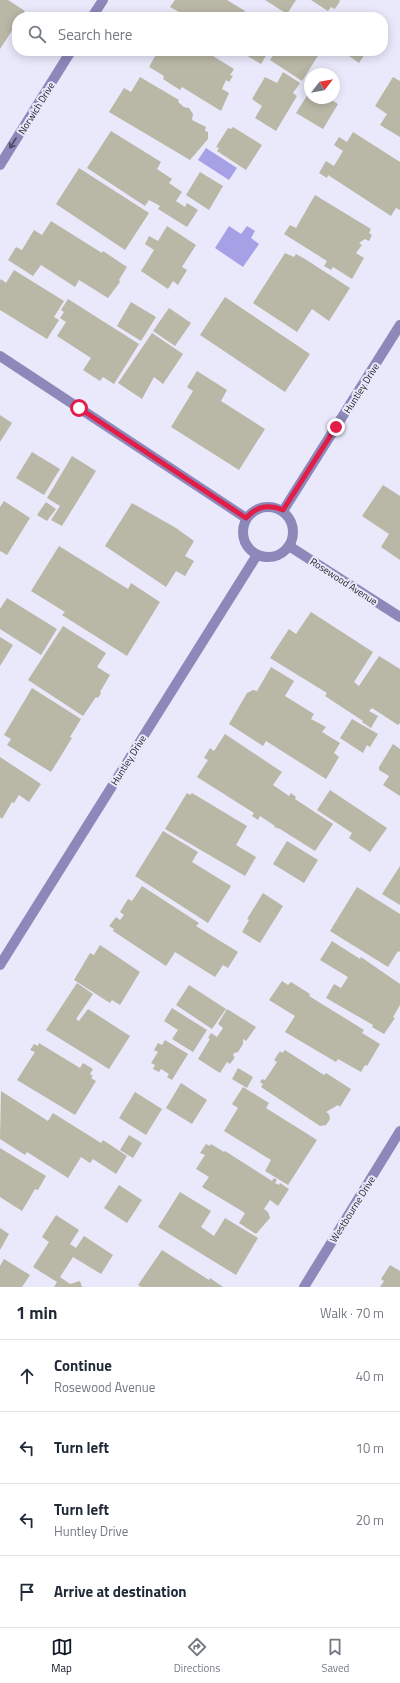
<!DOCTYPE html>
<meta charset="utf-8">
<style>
:root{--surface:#fff;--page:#f6f6f7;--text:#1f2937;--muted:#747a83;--line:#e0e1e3;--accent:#111827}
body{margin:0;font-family:"Titillium Web",sans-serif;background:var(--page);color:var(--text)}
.compass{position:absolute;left:304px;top:68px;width:36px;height:36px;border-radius:50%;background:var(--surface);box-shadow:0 2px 10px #0003;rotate:59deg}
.stop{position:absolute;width:12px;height:12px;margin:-9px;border:3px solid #e11d48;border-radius:50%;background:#fff}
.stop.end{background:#e11d48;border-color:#fff;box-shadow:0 1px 4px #0008}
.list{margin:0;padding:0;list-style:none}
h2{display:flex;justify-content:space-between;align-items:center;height:52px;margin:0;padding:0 16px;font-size:17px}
h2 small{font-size:13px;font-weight:400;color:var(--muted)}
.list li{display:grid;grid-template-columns:26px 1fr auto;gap:12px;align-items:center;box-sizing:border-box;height:72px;padding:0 16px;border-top:1px solid var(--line)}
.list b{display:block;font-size:15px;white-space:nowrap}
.list p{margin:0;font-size:13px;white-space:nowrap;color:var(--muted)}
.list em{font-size:13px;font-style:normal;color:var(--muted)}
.icon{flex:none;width:22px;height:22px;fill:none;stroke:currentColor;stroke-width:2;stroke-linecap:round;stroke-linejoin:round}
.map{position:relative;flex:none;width:400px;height:1287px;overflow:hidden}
.search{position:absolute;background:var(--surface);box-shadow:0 2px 10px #0003;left:12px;right:12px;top:12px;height:44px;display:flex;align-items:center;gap:10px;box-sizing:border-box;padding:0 14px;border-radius:16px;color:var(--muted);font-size:15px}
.sheet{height:340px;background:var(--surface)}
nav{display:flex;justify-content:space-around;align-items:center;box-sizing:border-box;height:56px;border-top:1px solid var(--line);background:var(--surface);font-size:11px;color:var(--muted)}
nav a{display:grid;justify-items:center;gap:2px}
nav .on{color:var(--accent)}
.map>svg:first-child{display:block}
.water{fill:#a6a0e7}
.building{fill:#b9b7a6}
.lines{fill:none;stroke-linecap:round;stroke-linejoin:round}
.minor{stroke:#8c89ba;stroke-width:10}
.oneway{stroke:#4a495e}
.route{stroke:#e11d48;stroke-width:5}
.labels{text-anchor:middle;stroke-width:4;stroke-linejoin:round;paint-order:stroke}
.street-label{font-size:10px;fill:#26262d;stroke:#e9e9fb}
</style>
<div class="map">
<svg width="400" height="1287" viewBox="0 0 400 1287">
<rect width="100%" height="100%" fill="#e9e9fb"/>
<g class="water">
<polygon points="206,148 237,168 229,180 198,160"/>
<polygon points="229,226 241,234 247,226 255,231 251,238 259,244 243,267 215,248"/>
</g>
<g class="building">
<polygon points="0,0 8,0 25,11 21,17 17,17 17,23 0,49"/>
<polygon points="175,0 227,0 245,11 243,15 247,17 180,17 177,15 179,12 170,7"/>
<polygon points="265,0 296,0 287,14"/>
<polygon points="311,0 339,0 340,1 335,9 331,7 328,11"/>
<polygon points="158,51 204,51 206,53 207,51 216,51 213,56 234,69 230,75 233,76 229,82 226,80 222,89 229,93 221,111 182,87 180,90 163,79 164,76 149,67"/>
<polygon points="235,51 269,51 261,64 244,54 243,56"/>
<polygon points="276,51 321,51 302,81 270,60"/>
<polygon points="342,51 367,51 359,63"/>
<polygon points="283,72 300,83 293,93 297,96 276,131 255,118 262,106 252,99 265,77 277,83"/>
<polygon points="140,77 179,100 178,102 184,107 189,108 193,114 192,120 206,127 205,131 208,132 208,139 190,160 109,112 124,88 131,92"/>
<polygon points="393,77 400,81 400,137 380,125 387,114 375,106"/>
<polygon points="310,91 310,98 328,98 338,104 323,129 296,113"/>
<polygon points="233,127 262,145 246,170 217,151 219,148 216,147 228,128 231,129"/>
<polygon points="111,131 161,162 157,169 172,179 169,183 182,192 176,201 185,207 187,203 198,210 187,227 158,209 160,206 149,200 145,206 87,168"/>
<polygon points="353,132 400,162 400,210 396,208 391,216 328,175 327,178 319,173 326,161 334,166 343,151 334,145 339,137 347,142"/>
<polygon points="79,168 149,213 125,250 56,204"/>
<polygon points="200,172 223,186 209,210 186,195"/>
<polygon points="315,195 371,229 369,233 372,235 369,241 365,239 359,243 362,245 356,253 364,258 352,279 333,267 331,270 324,266 327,261 284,234 290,225 296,228"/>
<polygon points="51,221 102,253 103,251 127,267 119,280 120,282 108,298 79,280 75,287 41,265 33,276 8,260 16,247 22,250 34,230 42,235"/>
<polygon points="167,226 196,245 182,267 187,270 178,285 173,281 168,289 141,271 154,250 145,244 149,236 158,241"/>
<polygon points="285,253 294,257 296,254 305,259 350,288 329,321 312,309 297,332 253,303"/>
<polygon points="14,270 64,301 54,317 59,320 47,339 0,310 0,281 1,279 6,283"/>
<polygon points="225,297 310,354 285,392 200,335"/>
<polygon points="68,299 139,344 114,384 103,377 100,381 83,370 91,358 57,336 66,322 60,318 64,312 61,310"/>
<polygon points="131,302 156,317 141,341 117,326"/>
<polygon points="169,308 191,323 175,346 153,331"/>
<polygon points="152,333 183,354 163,384 154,377 142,399 118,383"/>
<polygon points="197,371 227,390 221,401 265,429 239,470 171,427 193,391 187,387"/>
<polygon points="0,415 12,423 0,442"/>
<polygon points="32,452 60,469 44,495 16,478"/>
<polygon points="72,456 96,471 62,526 51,520 60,506 47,498"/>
<polygon points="383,485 400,496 400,560 381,547 389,534 362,516"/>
<polygon points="4,501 30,518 7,555 0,551 0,507"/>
<polygon points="46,502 56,509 47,521 37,515"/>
<polygon points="132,503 176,528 194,541 185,556 194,561 185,576 176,571 166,587 105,546"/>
<polygon points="59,546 128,589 131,583 160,602 127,656 62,615 65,612 31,591"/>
<polygon points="7,598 57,629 41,655 0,629 0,609"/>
<polygon points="311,612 373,652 354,682 359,686 379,656 400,669 400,723 398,725 372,708 369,711 378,716 371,728 362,722 363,721 325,696 327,693 270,658 289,629 296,634"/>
<polygon points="63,626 106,653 97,667 110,675 100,692 101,693 98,698 96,697 83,716 28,680"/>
<polygon points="0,637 13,645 0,666"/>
<polygon points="271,667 294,681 285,696 314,714 311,719 326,727 322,732 340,743 334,753 339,757 326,779 266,741 263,746 229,724 247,693 253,690 257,691"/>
<polygon points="32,688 81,719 70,737 72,738 51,772 7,745 11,739 4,735"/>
<polygon points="352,719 378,734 370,747 367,745 363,753 340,738"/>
<polygon points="225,734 282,772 273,785 289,796 291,793 296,797 295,799 333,824 315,851 280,829 274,827 275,826 260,816 258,820 252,816 254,813 197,777 208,760 204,758 210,748 214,751"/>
<polygon points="393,744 400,749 400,796 383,785 389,776 379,770 379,767"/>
<polygon points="0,757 41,784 29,802 19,795 14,803 12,802 2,819 0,817"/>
<polygon points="330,790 387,828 370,852 349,838 352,833 317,810"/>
<polygon points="187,793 190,795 192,793 247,826 236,845 256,857 245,876 165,829"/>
<polygon points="163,831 198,852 192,862 231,886 208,923 135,876"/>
<polygon points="287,841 318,860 304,883 273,864"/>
<polygon points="400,866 400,905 382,894"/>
<polygon points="142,886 199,923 196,926 238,952 228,968 223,965 215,977 175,952 166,966 113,931 114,929 109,926 116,917 120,920 124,915 120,912 128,899 132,901"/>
<polygon points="357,887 400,914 400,952 398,951 388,967 330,931"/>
<polygon points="263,893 283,906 260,943 242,932 249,920 247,919"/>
<polygon points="332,941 360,959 361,957 400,984 400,1005 393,1017 395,1018 384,1034 372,1027 373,1025 326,998 334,984 341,988 348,977 320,960"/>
<polygon points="100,945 140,972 120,1005 112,1000 110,1003 74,980 90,953 94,955"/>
<polygon points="282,981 288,985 291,982 310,994 309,996 364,1030 362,1033 380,1044 367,1066 365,1065 361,1072 338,1059 336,1062 285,1032 295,1016 269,1000"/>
<polygon points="77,983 93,994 76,1019 79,1021 88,1009 130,1036 109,1069 46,1030"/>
<polygon points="189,985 226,1009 212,1029 176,1005"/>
<polygon points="172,1008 207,1030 193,1052 172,1039 178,1030 164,1021"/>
<polygon points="227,1009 256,1027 246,1041 243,1039 243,1044 238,1052 234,1053 233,1056 235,1057 230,1064 227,1062 220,1073 198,1059 210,1039 208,1038 211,1033 217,1037 223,1028 218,1024"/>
<polygon points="165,1040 188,1054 172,1080 167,1077 169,1074 161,1069 159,1072 153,1069 155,1065 151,1063 158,1052 154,1050 158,1043 162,1045"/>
<polygon points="39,1043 80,1068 83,1063 93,1069 90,1074 93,1076 91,1078 96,1081 75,1115 17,1080 35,1052 30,1050 34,1044 38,1046"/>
<polygon points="285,1050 324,1075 326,1073 351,1089 340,1107 338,1105 326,1112 329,1114 330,1119 326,1125 320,1126 261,1087 263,1084 260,1082 262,1079 265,1080 277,1062 274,1060 280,1051 282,1053"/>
<polygon points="238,1068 253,1077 247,1088 232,1079"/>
<polygon points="181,1083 207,1100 192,1124 166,1108"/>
<polygon points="243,1087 269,1103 266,1108 317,1140 288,1185 265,1171 271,1160 224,1131 238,1108 232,1104"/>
<polygon points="1,1091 48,1121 53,1113 101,1143 103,1140 127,1156 116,1174 93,1159 90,1163 81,1157 68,1178 27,1152 25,1155 0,1139"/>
<polygon points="135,1092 162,1109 146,1135 119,1118"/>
<polygon points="129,1135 142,1143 133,1158 120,1150"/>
<polygon points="206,1144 210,1146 211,1144 224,1152 225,1151 272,1181 274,1178 277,1180 275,1183 279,1185 280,1183 289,1189 278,1206 270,1200 264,1209 268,1212 270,1218 256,1234 239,1223 245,1213 202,1187 209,1177 196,1169 205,1155 200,1153"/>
<polygon points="0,1148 46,1176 38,1190 35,1189 22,1211 0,1197"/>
<polygon points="119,1185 142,1200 127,1223 104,1208"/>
<polygon points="180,1192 211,1211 201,1227 214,1236 225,1218 258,1238 236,1275 158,1227"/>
<polygon points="56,1215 79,1230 70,1244 76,1248 84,1236 113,1255 101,1274 73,1257 60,1277 70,1284 80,1281 82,1287 54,1287 57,1282 33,1267 49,1242 42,1237"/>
<polygon points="0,1228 9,1234 0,1250"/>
<polygon points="162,1250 209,1280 210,1278 223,1287 141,1287 138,1285"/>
<polygon points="4,1259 30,1275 22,1287 0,1287 0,1266"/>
<polygon points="390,1265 400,1271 400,1287 380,1287 384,1281 381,1279"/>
</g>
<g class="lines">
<g class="minor">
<polyline points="92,17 103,0"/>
<polyline points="0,165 71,51"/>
<polyline points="0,356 246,518"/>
<circle cx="268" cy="532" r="25"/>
<polyline points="283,511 400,325"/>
<polyline points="289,546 400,617"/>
<polyline points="0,965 257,555"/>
<polyline points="304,1287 400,1131"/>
</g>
</g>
<defs><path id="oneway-shaft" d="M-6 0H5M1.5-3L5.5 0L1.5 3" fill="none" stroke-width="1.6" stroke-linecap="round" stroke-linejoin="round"/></defs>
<use class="oneway" href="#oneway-shaft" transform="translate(13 143) rotate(122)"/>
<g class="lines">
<path class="route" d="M79,408l167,110c11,-12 22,-14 37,-8l53,-83"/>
</g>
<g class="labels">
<g class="street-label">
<text transform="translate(36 108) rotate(-58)" y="4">Norwich Drive</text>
<text transform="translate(361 388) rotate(-58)" y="4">Huntley Drive</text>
<text transform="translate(344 581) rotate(33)" y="4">Rosewood Avenue</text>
<text transform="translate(128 760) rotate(-58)" y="4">Huntley Drive</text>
<text transform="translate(352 1209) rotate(-58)" y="4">Westbourne Drive</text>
</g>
</g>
</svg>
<svg class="compass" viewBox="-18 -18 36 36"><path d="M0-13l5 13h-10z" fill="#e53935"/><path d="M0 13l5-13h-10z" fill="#747a83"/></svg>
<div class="stop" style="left:79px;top:408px"></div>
<div class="stop end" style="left:336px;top:427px"></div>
<div class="search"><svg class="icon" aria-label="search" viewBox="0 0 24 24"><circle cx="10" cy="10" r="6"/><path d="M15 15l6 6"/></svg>Search here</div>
</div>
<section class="sheet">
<h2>1 min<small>Walk · 70 m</small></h2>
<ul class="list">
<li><svg class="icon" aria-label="ahead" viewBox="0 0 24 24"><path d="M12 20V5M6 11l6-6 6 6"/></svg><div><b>Continue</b><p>Rosewood Avenue</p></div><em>40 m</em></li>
<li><svg class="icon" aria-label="left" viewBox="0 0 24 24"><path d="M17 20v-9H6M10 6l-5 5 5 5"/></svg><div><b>Turn left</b></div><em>10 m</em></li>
<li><svg class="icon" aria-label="left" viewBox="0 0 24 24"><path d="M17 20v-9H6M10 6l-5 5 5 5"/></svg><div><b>Turn left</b><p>Huntley Drive</p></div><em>20 m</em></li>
<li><svg class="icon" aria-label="arrive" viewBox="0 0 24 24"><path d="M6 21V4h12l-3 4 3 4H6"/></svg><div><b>Arrive at destination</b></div></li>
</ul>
</section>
<nav>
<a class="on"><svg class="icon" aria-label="map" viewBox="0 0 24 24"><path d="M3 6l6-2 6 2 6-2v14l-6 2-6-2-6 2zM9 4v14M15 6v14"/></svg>Map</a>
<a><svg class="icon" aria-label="directions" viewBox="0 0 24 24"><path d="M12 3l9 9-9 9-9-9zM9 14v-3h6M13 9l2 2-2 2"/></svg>Directions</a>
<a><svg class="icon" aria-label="saved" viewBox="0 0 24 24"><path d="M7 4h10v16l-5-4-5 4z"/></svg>Saved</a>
</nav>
